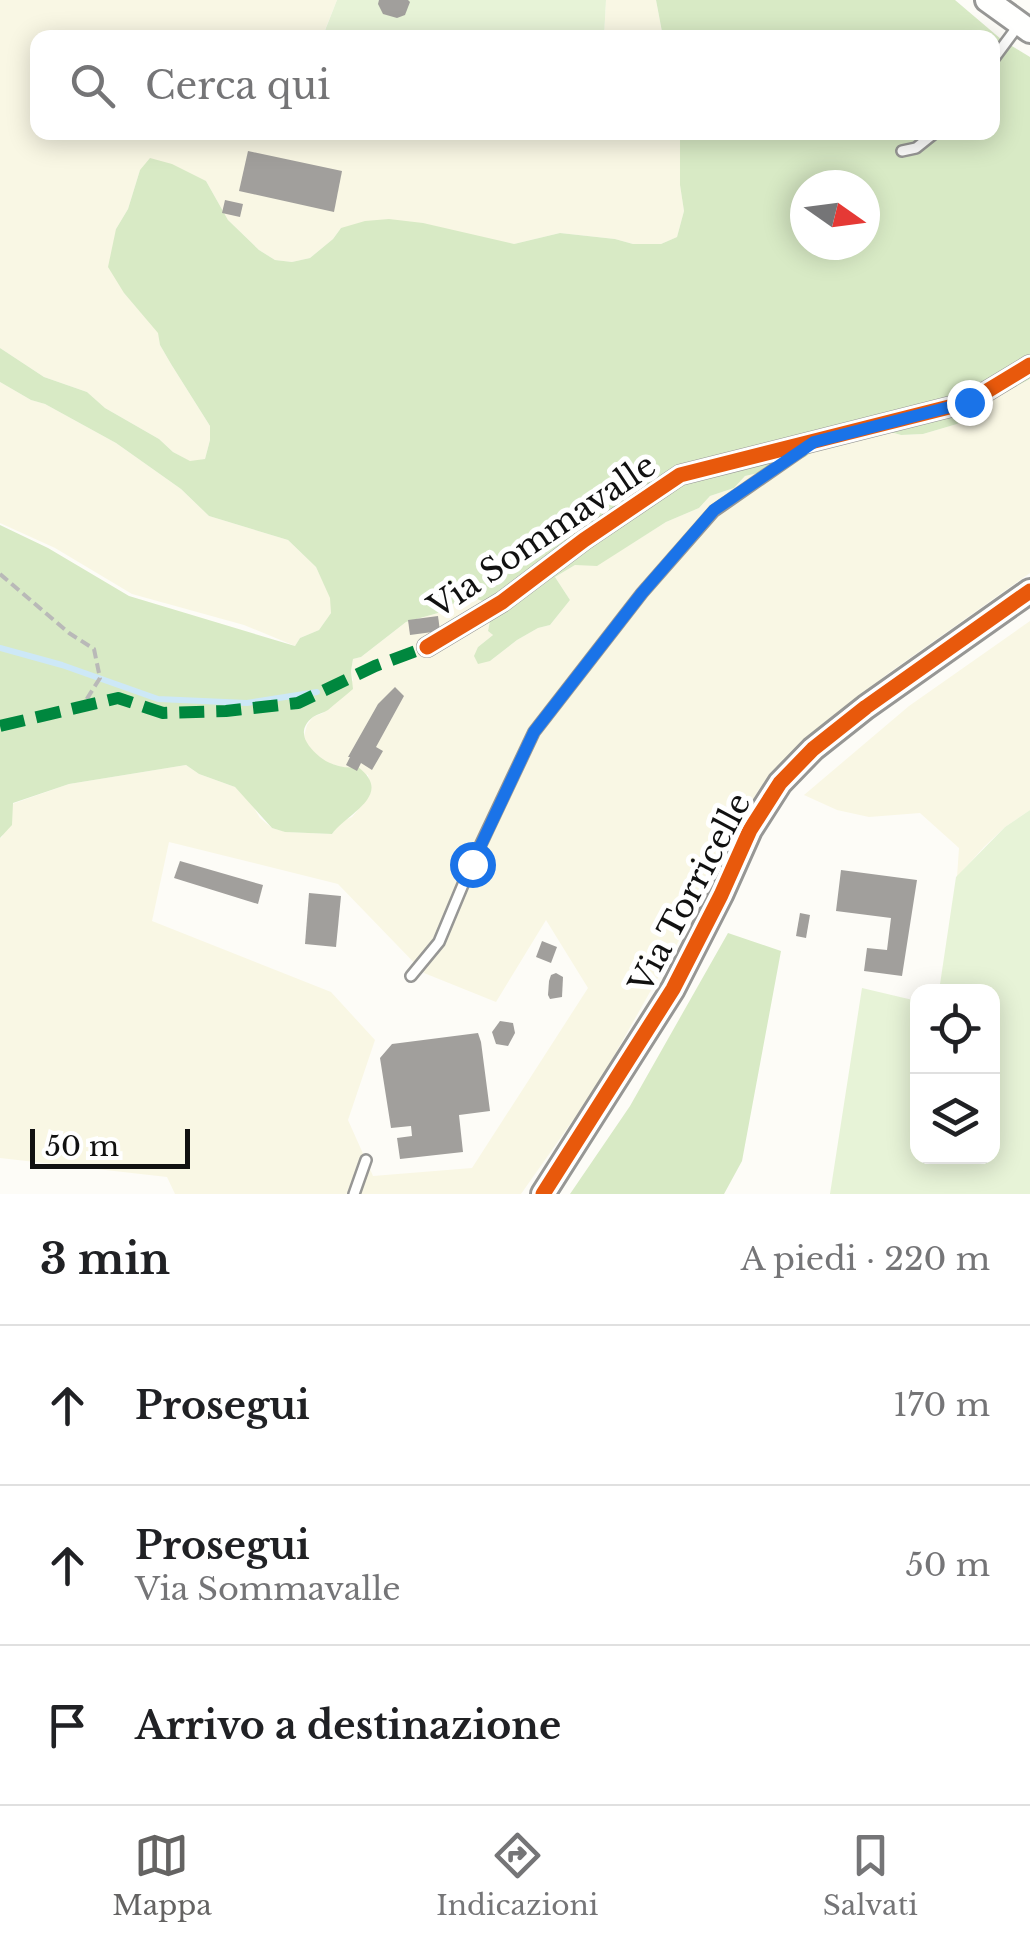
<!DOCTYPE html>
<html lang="it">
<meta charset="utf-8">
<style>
:root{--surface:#fff;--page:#f2f2f2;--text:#202124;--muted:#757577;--line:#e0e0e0;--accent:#646362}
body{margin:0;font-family:"Libre Baskerville",serif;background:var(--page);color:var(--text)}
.controls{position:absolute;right:30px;bottom:30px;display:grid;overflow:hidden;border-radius:20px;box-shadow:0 5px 25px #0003}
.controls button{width:90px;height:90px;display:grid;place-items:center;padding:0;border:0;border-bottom:2px solid var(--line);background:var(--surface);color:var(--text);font:50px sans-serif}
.compass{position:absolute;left:790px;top:170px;width:90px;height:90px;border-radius:50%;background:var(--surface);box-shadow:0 5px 25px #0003;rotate:104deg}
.scale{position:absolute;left:30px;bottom:25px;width:160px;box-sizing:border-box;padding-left:10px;border:5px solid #111;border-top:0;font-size:28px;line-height:35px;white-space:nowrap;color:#111;-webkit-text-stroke:8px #fff;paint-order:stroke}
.stop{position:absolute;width:30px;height:30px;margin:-22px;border:8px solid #1a73e8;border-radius:50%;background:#fff}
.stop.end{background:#1a73e8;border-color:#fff;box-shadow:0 2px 10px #0008}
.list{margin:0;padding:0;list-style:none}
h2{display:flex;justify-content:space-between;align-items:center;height:130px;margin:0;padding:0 40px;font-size:42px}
h2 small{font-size:32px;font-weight:400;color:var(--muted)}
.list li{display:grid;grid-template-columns:65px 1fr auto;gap:30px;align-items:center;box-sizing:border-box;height:160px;padding:0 40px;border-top:2px solid var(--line)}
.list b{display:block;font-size:38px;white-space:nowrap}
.list p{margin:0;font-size:32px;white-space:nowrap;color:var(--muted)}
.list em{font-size:32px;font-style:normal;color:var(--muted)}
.icon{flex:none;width:55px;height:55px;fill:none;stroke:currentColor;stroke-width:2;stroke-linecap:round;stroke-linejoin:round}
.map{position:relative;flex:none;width:1030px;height:1194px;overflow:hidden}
.search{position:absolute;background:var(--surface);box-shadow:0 5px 25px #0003;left:30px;right:30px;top:30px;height:110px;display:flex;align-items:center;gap:25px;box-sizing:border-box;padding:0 35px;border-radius:20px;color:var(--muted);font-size:38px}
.sheet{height:610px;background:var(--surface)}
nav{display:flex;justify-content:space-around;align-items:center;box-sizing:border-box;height:140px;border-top:2px solid var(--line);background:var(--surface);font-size:28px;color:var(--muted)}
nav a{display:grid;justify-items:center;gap:5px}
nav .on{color:var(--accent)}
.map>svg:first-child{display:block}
.farmland{fill:#f9f7e4;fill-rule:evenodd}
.green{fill:#e7f3d7}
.forest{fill:#d8eac5;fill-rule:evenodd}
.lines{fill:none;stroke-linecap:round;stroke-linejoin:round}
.stream{stroke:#cde8f7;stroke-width:6}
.building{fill:#a19f9c}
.service-casing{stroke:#979795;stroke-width:14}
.minor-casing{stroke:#979795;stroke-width:22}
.tertiary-casing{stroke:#979795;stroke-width:28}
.path{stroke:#b9b9b8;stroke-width:4;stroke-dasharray:10 5;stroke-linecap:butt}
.service{stroke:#fffffe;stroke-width:9}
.minor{stroke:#fffffe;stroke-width:18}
.tertiary{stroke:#fffffe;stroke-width:22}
.quiet{stroke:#00873e;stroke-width:12;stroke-dasharray:25 12;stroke-linecap:butt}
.cycleway-casing{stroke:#fff;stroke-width:21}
.cycleway{stroke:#e8590c;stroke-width:15}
.route{stroke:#1a73e8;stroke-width:12}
.labels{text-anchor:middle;stroke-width:10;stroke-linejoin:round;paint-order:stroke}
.street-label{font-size:32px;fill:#111;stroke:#fff}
</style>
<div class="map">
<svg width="1030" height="1194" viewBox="0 0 1030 1194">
<rect width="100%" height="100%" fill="#fdfcf7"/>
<g class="farmland">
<polygon points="0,0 337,0 322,37 38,38 38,132 680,133 680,185 684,211 677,237 661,244 633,244 615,239 560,233 514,244 341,228 333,239 310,258 292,262 275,260 259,250 228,220 206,181 140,170 128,209 116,229 124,293 159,333 160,345 171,364 210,426 210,440 205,459 191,462 173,452 159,439 105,408 87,392 44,377 0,348"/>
<polygon points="606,0 656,0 663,37 604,38"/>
<path d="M1030,379v194l-144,102 -105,88 -22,26 -18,32 -33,68 -111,197 -76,108h-346l-8,-17 -167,-19v-320l2,-1 10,-33 57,-20 117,-19 13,9 36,13 16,16 9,15 12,10 14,4 46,2 8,-12 12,-5 17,-21 2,-8 -3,-13 -43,-13 -18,-16 -3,-10 3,-11 6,-8 10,-4 30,-33 -2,-9 2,-12 8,-2 45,-35 32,-9 20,-12 15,-3 13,4 6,9 -4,20 5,4 -15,12 12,14 27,-21 21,-12 12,-3 20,-25 -15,-23 20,-12h22l69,-43 33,-14 11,-12 24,-8 11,-12 32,-7 45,-24 54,-17 25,7 22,-1 34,-10 41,-28zM169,842l169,42 86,89 72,29 50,-82 42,68 -116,180 -99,8 -25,-56 27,-80 -44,-48 -179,-71z"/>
<polygon points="0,382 31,400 45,404 116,443 181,489 209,516 288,540 316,567 331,598 331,613 319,630 300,638 295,646 244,625 132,594 55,548 0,523"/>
<polygon points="1030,621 1030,810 1005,827 984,847 957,877 959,848 920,813 869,817 837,810 804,795 909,706"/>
</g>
<g class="green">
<polygon points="337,0 606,0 604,37 322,38"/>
<polygon points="1030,810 1030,1194 830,1194 862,988 917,1001 918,1156 992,1156 992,992 939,991 956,877 1005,827"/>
</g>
<g class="forest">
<path d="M656,0h299l47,40 28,17v322l-32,17 -41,28 -34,10 -22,1 -25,-7 -54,17 -17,12 -28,12 -32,7 -11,12 -24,8 -11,12 -33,14 -69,44 -22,-1 -20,12 15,23 -20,25 -12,3 -21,12 -27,21 -12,3 -4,-8 4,-9 15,-12 -5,-4 4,-20 -6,-9 -13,-4 -15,3 -20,12 -32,9 -45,35 -8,2 -2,12 2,18c-8,7 -17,14 -25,21 -5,3 -10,4 -15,7 -18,14 -6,29 7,40 10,8 24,12 38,10 37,28 -12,47 -26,67l-47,-2 -13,-4 -37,-41 -36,-13 -13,-9 -117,19 -56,19 -1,22 -12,13v-313l48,23 81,48 166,50 5,-8 19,-8 12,-17 -1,-15 -14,-31 -28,-27 -79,-24 -28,-27 -65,-46 -71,-39 -14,-4 -31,-18v-34l44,29 43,15 18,16 54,31 14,13 17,9 15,-2 5,-19v-14l-39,-62 -11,-19 -2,-12 -34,-40 -16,-26 8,-38 12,-20 12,-39 10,-12 22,6 34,17 22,39 31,30 16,10 17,2 18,-4 23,-19 8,-11 24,-7 24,-2 34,4 91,21 46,-11 55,6 18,5h28l16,-7 7,-26 -4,-26v-52l312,-1v-94l-329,-1zM805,185h60v60h-60z"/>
<polygon points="728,933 781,951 742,1161 724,1194 570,1194 630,1106"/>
</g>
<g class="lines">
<polyline class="stream" points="0,648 62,665 158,699 247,703 317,692"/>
</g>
<g class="building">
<polygon points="379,0 408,0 410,2 405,15 397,18 383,14 378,4"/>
<polygon points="871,132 921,132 921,133 908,138 894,140 881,137"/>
<polygon points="248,151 342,171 334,212 239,191"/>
<polygon points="225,200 243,204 240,217 222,213"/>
<polygon points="438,616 440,631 410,635 408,620"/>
<polygon points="395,687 404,696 376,747 383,751 372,770 361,763 357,771 346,765 350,757 348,757 378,704"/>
<polygon points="180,861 263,885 258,904 174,878"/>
<polygon points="841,870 917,880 902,976 864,971 867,948 887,950 891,918 836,911"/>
<polygon points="309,893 341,896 336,947 305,944"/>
<polygon points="800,913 810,915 806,938 796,936"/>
<polygon points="542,941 557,947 551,963 536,957"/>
<polygon points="556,973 563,977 562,997 550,999 548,995 549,981 551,975"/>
<polygon points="500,1021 513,1023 515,1033 508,1046 496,1044 492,1032"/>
<polygon points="478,1033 481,1042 490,1111 459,1115 463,1152 400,1159 397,1138 412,1136 411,1126 391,1128 380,1058 392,1044"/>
</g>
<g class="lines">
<g class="service-casing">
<g id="service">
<polyline points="992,61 1018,26"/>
<polyline points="902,151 916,148 936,132"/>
<polyline points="411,976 439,942 472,863 534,732 642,593 714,511 802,450"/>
<polyline points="354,1194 366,1160"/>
</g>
</g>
<g class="minor-casing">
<polyline id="minor" points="427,647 502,602 584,540 680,475 969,402 1030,365"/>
</g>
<g class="tertiary-casing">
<g id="tertiary">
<polyline points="987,0 1030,31"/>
<polyline points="543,1194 673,989 721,895 750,830 780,783 813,749 866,707 1030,591"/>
</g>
</g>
<polyline class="path" points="0,574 69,633 94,649 100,678 83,705"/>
<use href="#service" class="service"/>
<use href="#minor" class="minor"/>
<use href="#tertiary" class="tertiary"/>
<polyline class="quiet" points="0,726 118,698 163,713 226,711 298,703 375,666 427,647"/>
<g class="cycleway-casing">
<g id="cycleway">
<polyline points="427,647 502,602 584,540 680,475 969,402 1030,365"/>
<polyline points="543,1194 673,989 721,895 750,830 780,783 813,749 866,707 1030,591"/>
</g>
</g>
<use href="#cycleway" class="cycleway"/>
</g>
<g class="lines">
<polyline class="route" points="472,864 534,732 642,593 714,510 814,442 969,402"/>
</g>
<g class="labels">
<g class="street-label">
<text transform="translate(542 536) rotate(-34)" y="11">Via Sommavalle</text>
<text transform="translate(690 893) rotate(-62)" y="11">Via Torricelle</text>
</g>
</g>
</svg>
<div class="controls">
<button><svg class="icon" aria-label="locate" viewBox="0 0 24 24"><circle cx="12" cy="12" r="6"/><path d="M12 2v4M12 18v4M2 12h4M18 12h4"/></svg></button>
<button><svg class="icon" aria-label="layers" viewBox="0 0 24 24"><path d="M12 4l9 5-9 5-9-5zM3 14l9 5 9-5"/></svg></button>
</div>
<svg class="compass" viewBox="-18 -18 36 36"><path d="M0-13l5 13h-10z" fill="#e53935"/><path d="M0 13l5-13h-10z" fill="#757577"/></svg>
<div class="scale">50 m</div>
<div class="stop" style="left:472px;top:864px"></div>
<div class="stop end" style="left:969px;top:402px"></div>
<div class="search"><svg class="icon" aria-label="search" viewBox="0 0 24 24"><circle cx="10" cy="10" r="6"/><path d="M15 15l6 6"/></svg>Cerca qui</div>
</div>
<section class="sheet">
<h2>3 min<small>A piedi · 220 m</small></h2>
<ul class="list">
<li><svg class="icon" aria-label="ahead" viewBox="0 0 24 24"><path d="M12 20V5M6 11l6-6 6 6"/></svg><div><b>Prosegui</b></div><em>170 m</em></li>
<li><svg class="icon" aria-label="ahead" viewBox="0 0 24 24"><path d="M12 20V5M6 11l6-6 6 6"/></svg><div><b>Prosegui</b><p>Via Sommavalle</p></div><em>50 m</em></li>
<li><svg class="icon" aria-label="arrive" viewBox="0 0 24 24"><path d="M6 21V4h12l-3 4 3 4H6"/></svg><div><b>Arrivo a destinazione</b></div></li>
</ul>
</section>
<nav>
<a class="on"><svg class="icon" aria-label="map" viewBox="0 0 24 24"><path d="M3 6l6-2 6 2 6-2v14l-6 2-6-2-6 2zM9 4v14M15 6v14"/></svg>Mappa</a>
<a><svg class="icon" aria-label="directions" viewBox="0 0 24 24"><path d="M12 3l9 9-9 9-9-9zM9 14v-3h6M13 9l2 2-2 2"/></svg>Indicazioni</a>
<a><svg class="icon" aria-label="saved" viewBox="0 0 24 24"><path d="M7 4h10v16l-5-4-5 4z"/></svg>Salvati</a>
</nav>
